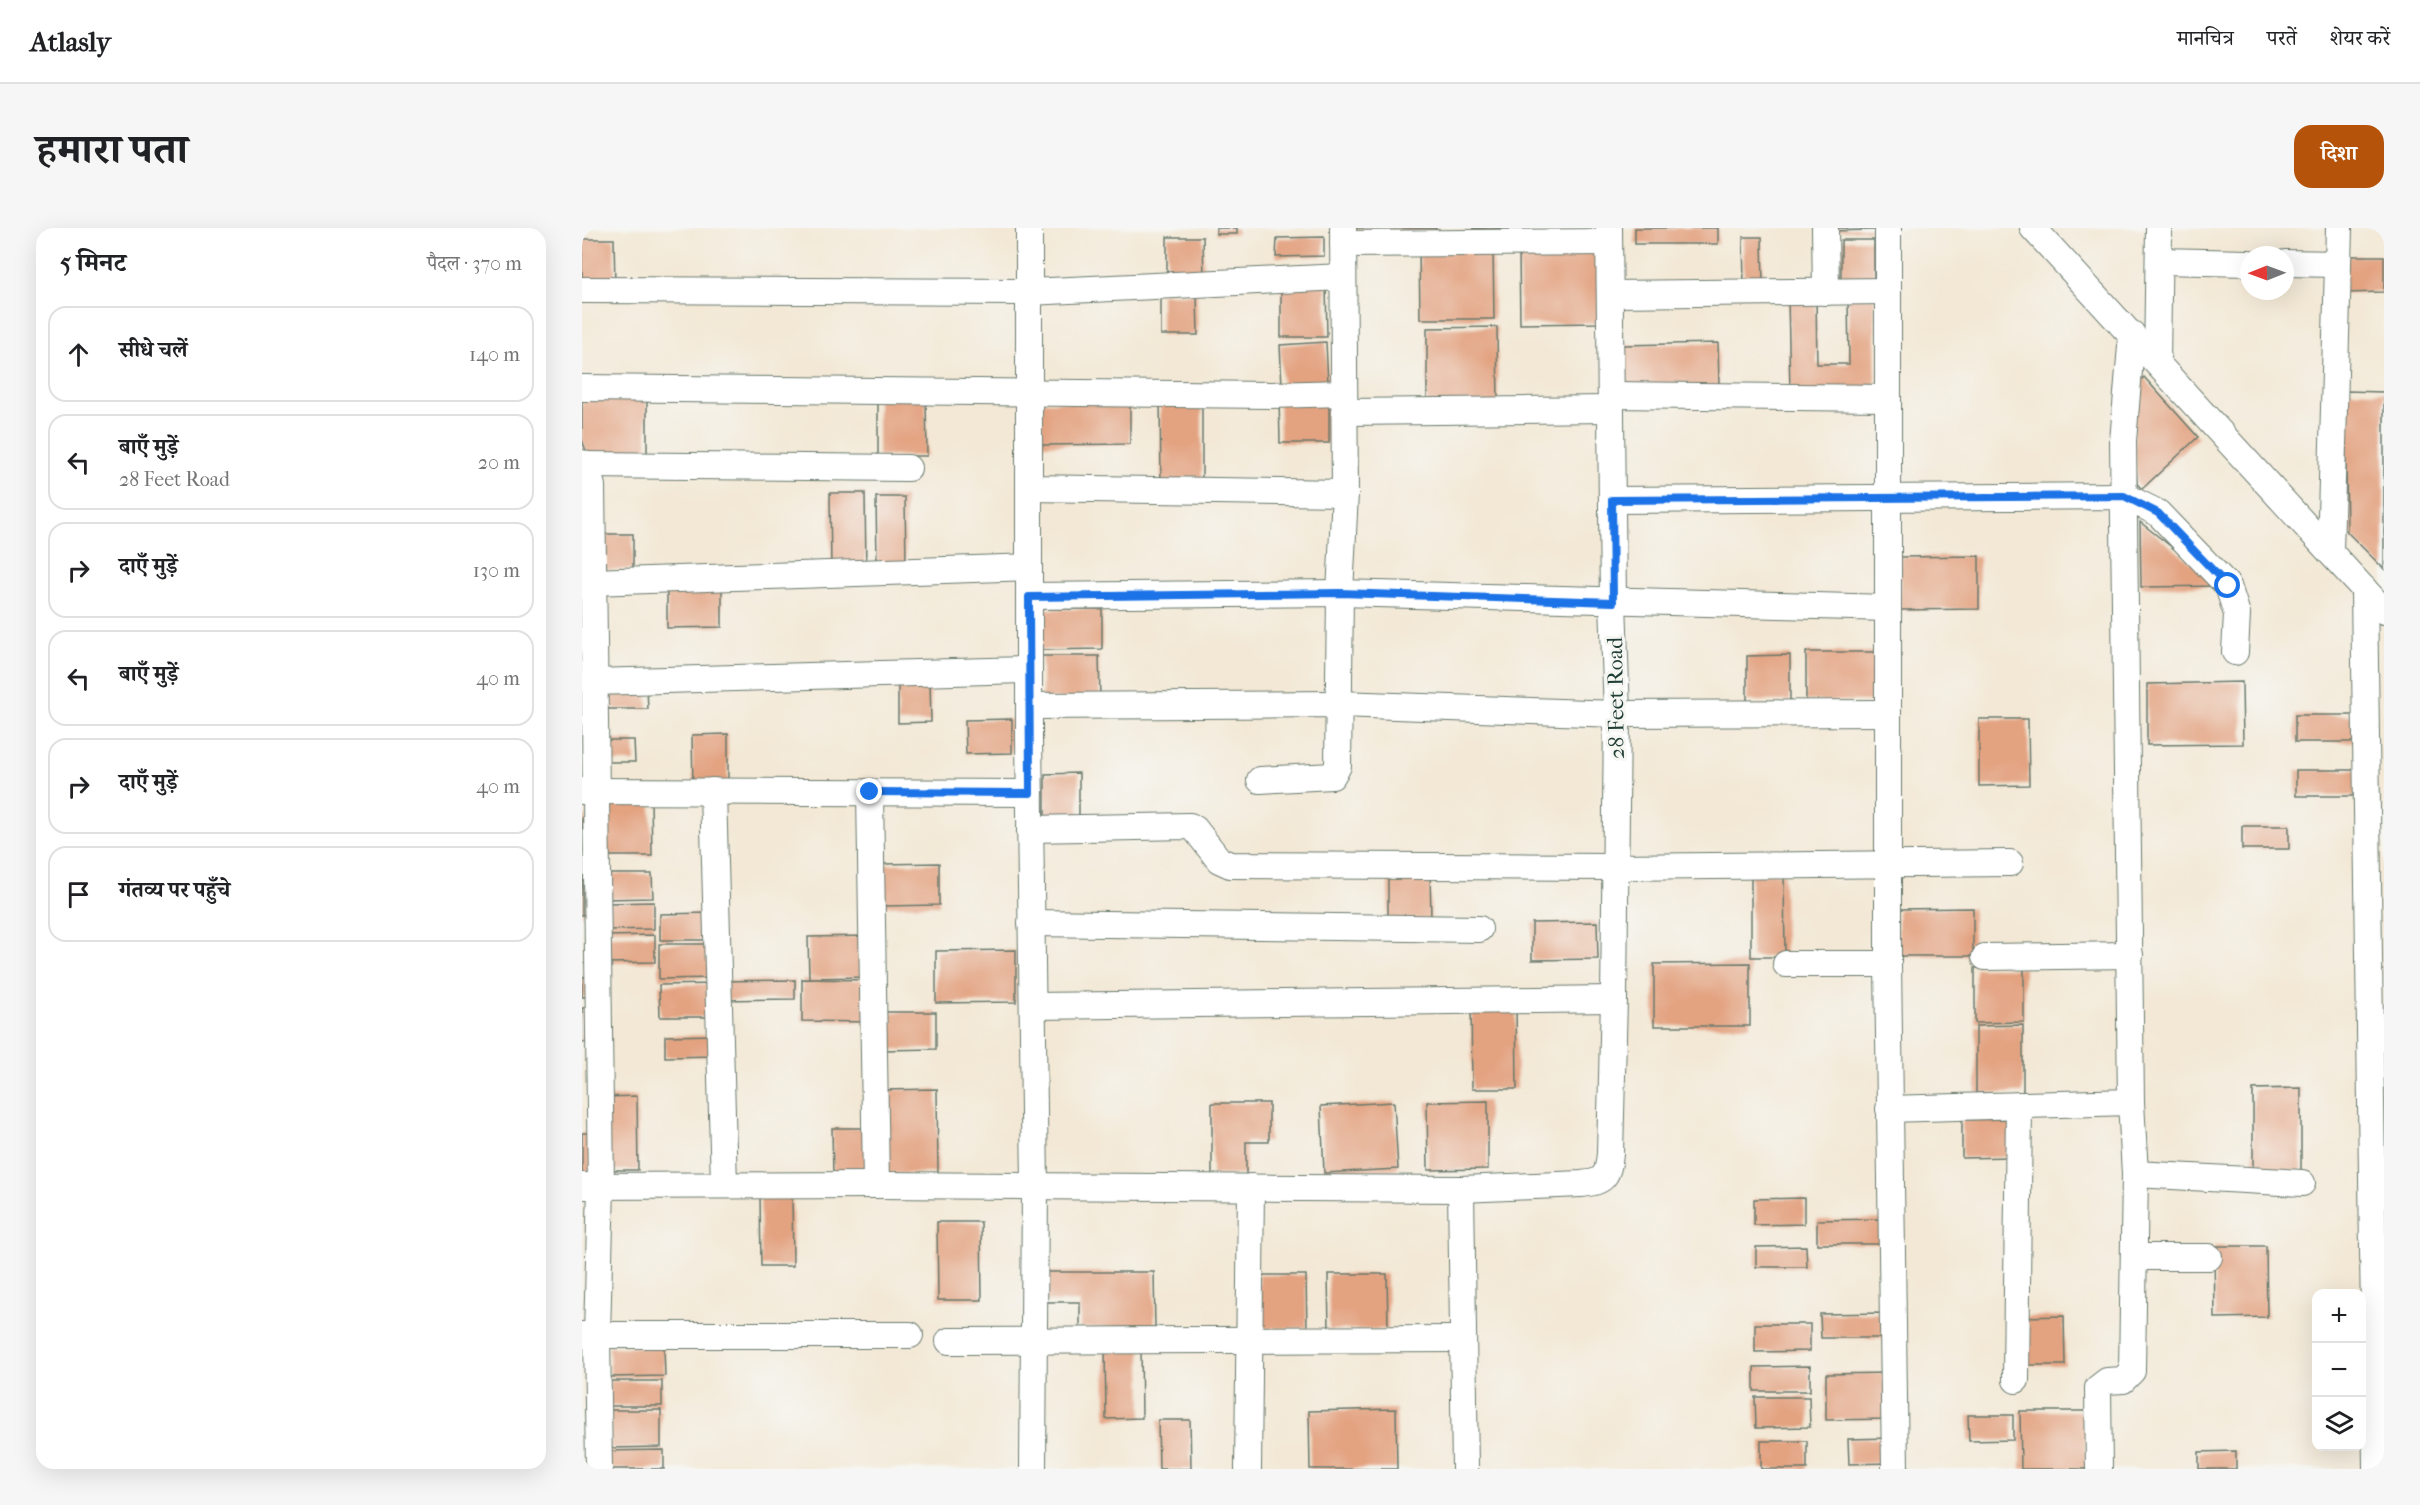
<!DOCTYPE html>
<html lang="hi">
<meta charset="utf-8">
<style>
:root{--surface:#fff;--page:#f6f6f6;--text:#202124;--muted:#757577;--line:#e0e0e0;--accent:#b45309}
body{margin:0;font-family:"IM FELL French Canon","Noto Serif Devanagari",serif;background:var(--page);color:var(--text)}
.controls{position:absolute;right:18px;bottom:18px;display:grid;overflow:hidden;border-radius:12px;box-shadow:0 6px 24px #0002}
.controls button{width:54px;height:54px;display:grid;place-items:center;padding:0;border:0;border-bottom:2px solid var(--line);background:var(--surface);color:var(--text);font:30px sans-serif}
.compass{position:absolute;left:1658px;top:18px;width:54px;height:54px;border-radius:50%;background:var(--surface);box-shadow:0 6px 24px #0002;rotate:269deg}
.stop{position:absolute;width:18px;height:18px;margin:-14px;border:4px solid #1a73e8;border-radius:50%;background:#fff}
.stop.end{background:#1a73e8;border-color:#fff;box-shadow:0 2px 6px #0008}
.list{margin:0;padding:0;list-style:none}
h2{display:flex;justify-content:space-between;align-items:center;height:78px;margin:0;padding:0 24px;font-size:26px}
h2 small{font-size:20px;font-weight:400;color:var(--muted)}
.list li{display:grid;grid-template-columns:39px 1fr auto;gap:18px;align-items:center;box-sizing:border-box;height:96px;margin:0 12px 12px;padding:0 12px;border:2px solid var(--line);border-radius:18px}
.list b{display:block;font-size:22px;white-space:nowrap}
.list p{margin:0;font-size:20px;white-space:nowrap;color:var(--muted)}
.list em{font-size:20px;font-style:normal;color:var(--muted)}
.icon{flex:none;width:33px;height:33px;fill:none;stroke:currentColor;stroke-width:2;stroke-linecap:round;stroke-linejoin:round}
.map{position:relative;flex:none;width:1802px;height:1241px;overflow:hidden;border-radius:18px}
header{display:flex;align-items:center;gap:36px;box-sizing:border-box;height:84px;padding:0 30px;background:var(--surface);border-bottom:2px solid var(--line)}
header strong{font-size:28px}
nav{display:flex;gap:33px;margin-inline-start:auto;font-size:21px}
.intro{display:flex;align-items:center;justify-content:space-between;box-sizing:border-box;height:144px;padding:0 36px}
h1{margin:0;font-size:42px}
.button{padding:15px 27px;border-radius:18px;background:var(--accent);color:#fff;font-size:21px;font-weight:700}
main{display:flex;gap:36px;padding:0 36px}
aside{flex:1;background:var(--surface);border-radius:18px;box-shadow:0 6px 24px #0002}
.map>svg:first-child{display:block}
.building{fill:#e3a381}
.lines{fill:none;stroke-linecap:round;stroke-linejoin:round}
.minor-casing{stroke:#69796c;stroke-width:28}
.minor{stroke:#fff;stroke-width:26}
.route{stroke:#1a73e8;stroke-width:8}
.labels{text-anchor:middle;stroke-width:6;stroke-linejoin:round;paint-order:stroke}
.street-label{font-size:22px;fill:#1f3d34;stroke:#f6f6f2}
</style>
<header>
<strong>Atlasly</strong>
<nav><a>मानचित्र</a><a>परतें</a><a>शेयर करें</a></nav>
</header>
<div class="intro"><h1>हमारा पता</h1><a class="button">दिशा</a></div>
<main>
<aside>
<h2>5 मिनट<small>पैदल · 370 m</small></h2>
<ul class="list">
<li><svg class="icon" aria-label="ahead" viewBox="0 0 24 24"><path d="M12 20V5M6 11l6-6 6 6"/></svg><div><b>सीधे चलें</b></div><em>140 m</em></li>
<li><svg class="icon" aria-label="left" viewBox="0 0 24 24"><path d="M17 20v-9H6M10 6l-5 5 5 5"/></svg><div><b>बाएँ मुड़ें</b><p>28 Feet Road</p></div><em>20 m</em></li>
<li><svg class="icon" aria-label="right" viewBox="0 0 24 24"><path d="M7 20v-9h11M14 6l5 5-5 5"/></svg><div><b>दाएँ मुड़ें</b></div><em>130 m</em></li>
<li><svg class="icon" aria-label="left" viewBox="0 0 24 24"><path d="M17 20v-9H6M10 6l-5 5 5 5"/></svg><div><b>बाएँ मुड़ें</b></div><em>40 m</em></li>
<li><svg class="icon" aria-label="right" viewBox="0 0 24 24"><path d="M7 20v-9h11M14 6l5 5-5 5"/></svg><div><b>दाएँ मुड़ें</b></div><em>40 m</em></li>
<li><svg class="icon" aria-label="arrive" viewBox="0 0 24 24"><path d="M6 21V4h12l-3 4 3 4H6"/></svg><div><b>गंतव्य पर पहुँचे</b></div></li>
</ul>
</aside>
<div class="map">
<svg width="1802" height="1241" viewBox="0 0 1802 1241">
<rect width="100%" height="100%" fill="#f6f6f2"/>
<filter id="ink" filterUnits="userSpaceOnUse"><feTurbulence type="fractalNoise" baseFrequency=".0167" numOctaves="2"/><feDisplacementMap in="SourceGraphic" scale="12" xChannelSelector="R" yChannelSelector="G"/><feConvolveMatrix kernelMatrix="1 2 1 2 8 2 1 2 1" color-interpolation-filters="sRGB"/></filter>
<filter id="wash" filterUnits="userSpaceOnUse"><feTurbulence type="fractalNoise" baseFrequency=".008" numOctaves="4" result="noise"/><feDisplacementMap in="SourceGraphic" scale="24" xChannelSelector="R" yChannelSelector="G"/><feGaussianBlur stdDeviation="1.35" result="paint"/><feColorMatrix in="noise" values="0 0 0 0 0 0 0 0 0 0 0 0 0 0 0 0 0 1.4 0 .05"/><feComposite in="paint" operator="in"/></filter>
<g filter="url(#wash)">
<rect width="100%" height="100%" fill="#f3e8d5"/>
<g id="blocks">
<g class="building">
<rect x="634" y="0" width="21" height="6"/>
<rect x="767" y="0" width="87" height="5"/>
<polygon points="891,0 942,0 942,7 890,6"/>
<rect x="1053" y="0" width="83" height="16"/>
<polygon points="1247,0 1291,0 1291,2 1247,3"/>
<polygon points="585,9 621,9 622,51 585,52"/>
<polygon points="742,9 742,28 694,29 695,10"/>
<polygon points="1161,9 1180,9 1181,57 1162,57"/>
<polygon points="0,11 32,11 33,56 0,56"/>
<rect x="1259" y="12" width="33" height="49"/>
<polygon points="837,19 911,19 912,91 838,91"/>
<polygon points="1018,24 1018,95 938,96 937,25"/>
<polygon points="1761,28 1802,28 1802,64 1761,65"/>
<polygon points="699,56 744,56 745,109 699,109"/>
<polygon points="579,66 615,66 616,107 579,107"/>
<polygon points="1234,69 1235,136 1267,136 1266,69 1293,69 1294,162 1208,164 1206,70"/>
<polygon points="915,99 916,178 845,179 845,100"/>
<polygon points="744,114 746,155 700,158 698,117"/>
<polygon points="1136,115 1137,158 1041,160 1040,117"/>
<polygon points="1562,149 1616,209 1560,261 1555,256 1549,161"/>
<polygon points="1763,163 1802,164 1802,341 1765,304"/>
<polygon points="65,167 65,228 6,228 0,212 0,171"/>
<polygon points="697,168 747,168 747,215 698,215"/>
<polygon points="296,169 344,169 345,228 296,228"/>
<polygon points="578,170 620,170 620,255 579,255"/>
<polygon points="548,173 548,216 460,217 459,174"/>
<polygon points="248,265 283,265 284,343 249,343"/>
<polygon points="294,269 323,269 324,337 295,338"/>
<polygon points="1558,294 1639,358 1559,359"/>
<polygon points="16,306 51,306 51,341 17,342"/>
<polygon points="1397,328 1397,381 1318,382 1318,329"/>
<polygon points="140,357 140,399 85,400 85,358"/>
<polygon points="458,381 520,381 520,421 459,422"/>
<polygon points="1224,424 1299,424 1300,473 1224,473"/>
<polygon points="1208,427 1208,473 1165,473 1165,428"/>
<polygon points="460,428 517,428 518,470 460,471"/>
<polygon points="316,453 348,453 349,494 316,495"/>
<polygon points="1660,454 1661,516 1565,517 1565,456"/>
<polygon points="65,461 66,481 16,481 16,462"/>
<rect x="1713" y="487" width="64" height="27"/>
<polygon points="430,491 430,525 384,526 383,492"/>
<polygon points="1397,491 1446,491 1447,557 1397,558"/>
<polygon points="146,506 146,560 111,561 110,507"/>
<polygon points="15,512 52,512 53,534 15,534"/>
<rect x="1714" y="542" width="63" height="26"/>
<polygon points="497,545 497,592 463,592 463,546"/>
<polygon points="69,572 70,628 20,628 19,573"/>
<polygon points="4,588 4,623 0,623 0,589"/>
<rect x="1660" y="598" width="47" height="23"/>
<polygon points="0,631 3,631 4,687 0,687"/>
<polygon points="357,635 357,677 301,678 300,636"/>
<polygon points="848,644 849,691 806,692 806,645"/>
<polygon points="1202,645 1203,729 1169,729 1169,646"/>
<polygon points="24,646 70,646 71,670 24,671"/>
<polygon points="72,674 72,701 26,702 26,675"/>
<polygon points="1391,680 1391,728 1316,728 1316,681"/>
<polygon points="129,685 129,712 78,712 78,686"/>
<polygon points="1015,694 1016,731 950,732 950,695"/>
<polygon points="73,707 73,734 24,735 23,708"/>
<polygon points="287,708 287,749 227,750 226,709"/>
<polygon points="77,716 132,716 133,750 77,751"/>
<polygon points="434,722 434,774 354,775 354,723"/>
<polygon points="1168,735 1168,798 1072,798 1072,736"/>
<polygon points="1393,740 1442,740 1442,794 1393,795"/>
<rect x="0" y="749" width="7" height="20"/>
<polygon points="220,751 287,752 287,794 220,793"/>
<polygon points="213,752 213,771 139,772 139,753"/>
<polygon points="134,756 134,789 78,789 77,757"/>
<polygon points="889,773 934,773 935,861 890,861"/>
<rect x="0" y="780" width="11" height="34"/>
<polygon points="302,784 354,784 354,821 302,822"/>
<polygon points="1441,797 1441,865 1394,865 1394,798"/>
<polygon points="136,807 136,828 83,829 83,808"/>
<polygon points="1719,860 1719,942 1671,942 1671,861"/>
<polygon points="355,861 356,945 303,946 302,862"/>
<polygon points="55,868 56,942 24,942 23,869"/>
<polygon points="906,873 906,941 846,942 845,874"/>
<polygon points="812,874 816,941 742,945 739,878"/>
<polygon points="630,875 687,875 687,914 664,914 664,947 630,947"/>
<polygon points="1431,891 1431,929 1380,930 1380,892"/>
<polygon points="250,900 286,900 286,947 251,948"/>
<polygon points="0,905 8,905 9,945 0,945"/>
<polygon points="178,966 210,966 211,1038 179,1038"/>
<polygon points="1222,970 1222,996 1172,997 1172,971"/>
<polygon points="1303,991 1304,1016 1235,1016 1235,992"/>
<polygon points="355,994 399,994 400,1072 356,1072"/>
<polygon points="1224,1018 1225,1039 1174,1039 1174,1019"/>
<polygon points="1632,1018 1684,1018 1685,1089 1633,1090"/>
<polygon points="464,1044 572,1044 573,1099 498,1100 498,1074 464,1074"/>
<polygon points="746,1046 805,1046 806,1101 747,1102"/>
<polygon points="677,1047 724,1047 725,1100 677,1101"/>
<polygon points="1304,1085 1304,1110 1239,1110 1238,1086"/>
<polygon points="1482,1088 1483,1137 1444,1137 1444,1089"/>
<polygon points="1173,1096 1228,1096 1228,1123 1173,1124"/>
<polygon points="27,1119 82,1119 83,1148 28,1149"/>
<polygon points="523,1119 559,1119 560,1190 524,1191"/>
<polygon points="1228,1138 1228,1163 1172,1163 1172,1139"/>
<polygon points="1307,1145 1308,1191 1244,1192 1244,1146"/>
<rect x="27" y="1153" width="53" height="25"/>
<polygon points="1173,1169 1227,1169 1228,1199 1174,1200"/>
<polygon points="814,1181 815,1241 728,1241 727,1183"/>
<polygon points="28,1182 79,1182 79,1219 28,1220"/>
<polygon points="1438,1183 1504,1183 1504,1241 1439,1241"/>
<polygon points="1386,1187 1431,1187 1431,1212 1387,1213"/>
<polygon points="576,1192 608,1192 609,1241 577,1241"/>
<polygon points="1310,1210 1309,1235 1267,1236 1266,1211"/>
<rect x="1179" y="1213" width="46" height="28"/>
<polygon points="82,1222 82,1241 21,1241 20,1223"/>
<polygon points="1654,1223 1654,1241 1617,1241 1617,1224"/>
</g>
</g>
</g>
<g filter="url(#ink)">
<use href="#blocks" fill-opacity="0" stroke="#69796c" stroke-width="1.5"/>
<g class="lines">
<g class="minor-casing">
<g id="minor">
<polyline points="447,0 447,510 453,958 451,1241"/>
<polyline points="1243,0 1244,64"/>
<polyline points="1306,0 1306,736 1313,1241"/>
<polyline points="1451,0 1802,383"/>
<polyline points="761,16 1027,14"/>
<polyline points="1577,33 1667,35"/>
<polyline points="1703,35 1756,36"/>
<polyline points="0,62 447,64 761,49"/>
<polyline points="1029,66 1306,63"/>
<polyline points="1575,134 1577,0"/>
<polyline points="0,160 689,167 762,165"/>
<polyline points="1029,167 1306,170"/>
<polyline points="763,184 1029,181"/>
<polyline points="0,235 6,243 10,258 19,958 15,1107 17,1241"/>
<polyline points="1,237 326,240"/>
<polyline points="447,260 763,265"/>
<polyline points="1030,272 1542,268 1576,285 1646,358 1655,386 1653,424"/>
<polyline points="1748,324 1757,0"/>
<polyline points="10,354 447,339"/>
<polyline points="1782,361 1794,1241"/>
<polyline points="447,368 758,365 1306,380"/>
<polyline points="12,454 447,442"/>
<polyline points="447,478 758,476 1035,486 1306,485"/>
<polyline points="678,552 750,548 756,538 758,365 763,265 761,0"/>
<polyline points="0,563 448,565"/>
<polyline points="131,563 142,957"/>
<polyline points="288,564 294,957"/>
<polyline points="448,601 608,598 613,601 637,632 648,637 1032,639 1428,635"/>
<polyline points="449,695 897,701"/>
<polyline points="1403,729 1548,727"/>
<polyline points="1204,736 1306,736"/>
<polyline points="451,778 1032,771"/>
<polyline points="1307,881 1549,874"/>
<polyline points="1553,946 1720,955"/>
<path d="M0,958l294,-1 585,4 120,-5c24,-2 27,-8 29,-31l4,-154 3,-285 -4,-112 -4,-374"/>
<polyline points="879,961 883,1241"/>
<polyline points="1552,1029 1627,1029"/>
<polyline points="0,1107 328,1107"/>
<polyline points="367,1113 880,1111"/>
<polyline points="1434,1152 1437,877"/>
<polyline points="666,1241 669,959"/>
<polyline points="1517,1241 1516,1160 1525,1153 1541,1152 1550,1143 1553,946 1549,874 1541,213 1550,106"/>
</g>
</g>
<use href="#minor" class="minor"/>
</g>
</g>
<g class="lines" filter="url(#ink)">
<polyline class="route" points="288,564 448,565 447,369 758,365 1031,374 1030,272 1542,268 1576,285 1646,358"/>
</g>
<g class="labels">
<g class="street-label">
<text transform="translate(1033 470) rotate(-91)" y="8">28 Feet Road</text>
</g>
</g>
</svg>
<div class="controls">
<button>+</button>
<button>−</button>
<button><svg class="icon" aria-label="layers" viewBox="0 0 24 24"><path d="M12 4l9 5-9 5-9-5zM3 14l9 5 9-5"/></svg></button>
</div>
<svg class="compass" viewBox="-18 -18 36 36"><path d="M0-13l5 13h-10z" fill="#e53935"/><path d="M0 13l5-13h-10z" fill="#757577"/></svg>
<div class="stop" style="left:1646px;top:358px"></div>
<div class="stop end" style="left:288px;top:564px"></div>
</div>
</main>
